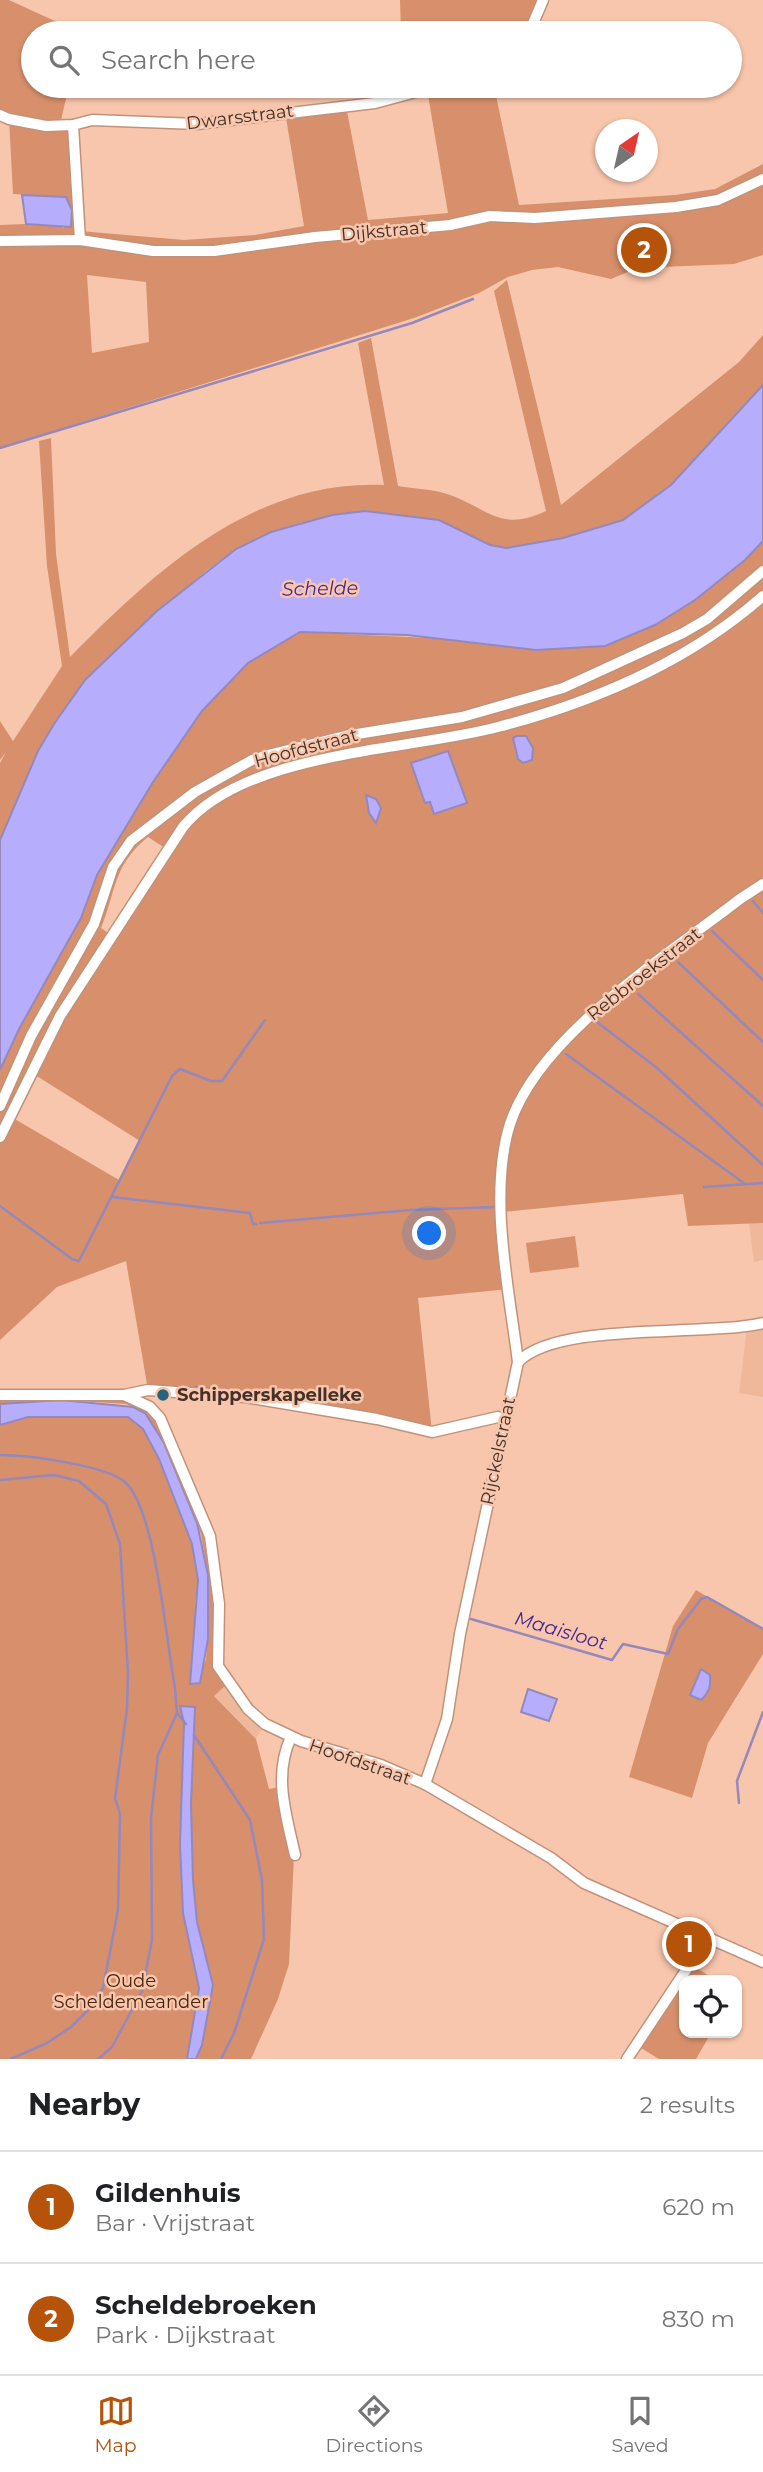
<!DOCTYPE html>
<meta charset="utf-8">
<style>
:root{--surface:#fff;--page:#f6f6f6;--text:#202124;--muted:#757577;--line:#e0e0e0;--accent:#b45309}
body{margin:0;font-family:Montserrat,sans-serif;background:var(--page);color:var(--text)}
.controls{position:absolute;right:21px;bottom:21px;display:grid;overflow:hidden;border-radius:14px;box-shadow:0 2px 5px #0004}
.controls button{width:63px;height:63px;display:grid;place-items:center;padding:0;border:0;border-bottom:2px solid var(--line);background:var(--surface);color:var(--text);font:35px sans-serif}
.compass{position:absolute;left:595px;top:119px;width:63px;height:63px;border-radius:50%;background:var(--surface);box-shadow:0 2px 5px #0004;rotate:34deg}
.you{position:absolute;left:430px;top:1234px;width:24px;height:24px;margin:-18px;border:5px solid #fff;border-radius:50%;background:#1a73e8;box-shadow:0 0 0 10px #1a73e833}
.badge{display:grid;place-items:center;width:46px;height:46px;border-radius:50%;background:var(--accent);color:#fff;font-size:23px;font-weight:700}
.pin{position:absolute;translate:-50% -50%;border:4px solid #fff;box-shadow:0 2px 7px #0006}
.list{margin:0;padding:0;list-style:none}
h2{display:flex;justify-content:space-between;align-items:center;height:91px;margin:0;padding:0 28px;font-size:30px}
h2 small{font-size:23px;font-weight:400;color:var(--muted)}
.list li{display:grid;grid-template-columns:46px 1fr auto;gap:21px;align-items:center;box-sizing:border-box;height:112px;padding:0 28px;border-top:2px solid var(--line)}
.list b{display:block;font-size:26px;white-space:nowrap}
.list p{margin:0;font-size:23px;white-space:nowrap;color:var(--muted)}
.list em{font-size:23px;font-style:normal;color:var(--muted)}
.icon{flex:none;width:38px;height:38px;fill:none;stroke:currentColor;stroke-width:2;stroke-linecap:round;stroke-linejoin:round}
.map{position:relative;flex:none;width:763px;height:2059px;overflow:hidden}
.search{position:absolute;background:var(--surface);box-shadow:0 2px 5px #0004;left:21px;right:21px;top:21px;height:77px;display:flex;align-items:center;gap:18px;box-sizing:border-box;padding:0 24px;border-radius:38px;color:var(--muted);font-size:26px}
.sheet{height:315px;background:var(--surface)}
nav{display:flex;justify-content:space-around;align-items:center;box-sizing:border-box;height:98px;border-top:2px solid var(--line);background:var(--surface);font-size:19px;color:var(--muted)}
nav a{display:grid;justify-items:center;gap:4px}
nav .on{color:var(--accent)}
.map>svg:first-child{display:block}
.built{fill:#f0b89b}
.green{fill:#d7906b;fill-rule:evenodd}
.water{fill:#b6adfc;stroke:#9488bc;stroke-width:2}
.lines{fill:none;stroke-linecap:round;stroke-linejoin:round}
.stream{stroke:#9488bc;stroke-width:2.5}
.street-casing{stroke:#c1927a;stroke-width:13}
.street{stroke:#fff;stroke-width:10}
.poi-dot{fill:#28637b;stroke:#f8c6ac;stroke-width:2.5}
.labels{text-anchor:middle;stroke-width:5;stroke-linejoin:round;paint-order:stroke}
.street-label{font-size:18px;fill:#453127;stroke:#f8c6ac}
.poi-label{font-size:18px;font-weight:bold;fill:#453127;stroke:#f8c6ac;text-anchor:start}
.park-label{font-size:18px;fill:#4a230c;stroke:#f8c6ac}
.water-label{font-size:19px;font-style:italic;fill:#442594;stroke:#f8c6ac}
</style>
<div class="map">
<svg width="763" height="2059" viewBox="0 0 763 2059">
<rect width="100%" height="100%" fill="#f8c6ac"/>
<g class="built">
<polygon points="749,1223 763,1223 763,1260 754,1262"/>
<polygon points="763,1324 763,1397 739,1393 747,1327"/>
<polygon points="225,1686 265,1724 256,1739 214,1695"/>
</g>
<g class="green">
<polygon points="0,0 9,0 81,33 33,33 33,86 69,86 61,120 46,122 0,110"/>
<polygon points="400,0 537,0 523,33 401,33"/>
<path d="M438,86h56l25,119 156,-10 40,-6 48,-25v91l-29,9 -97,4 -26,11 -53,-12 -26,3 -24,7 -29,16 -65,25 -414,130v-223l51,-2 13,5 8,-18 -6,-13 -53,-3 -4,-75 64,6 7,106 104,9 71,-5 49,-9 -19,-114 61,-6 22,114 80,-7 -21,-124zM87,275l59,7 3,60 -57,11z"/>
<path d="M507,280l54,225 178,-143 24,-27v50l-92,100 -48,35 -60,18 -57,10 -16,-3 -51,-25 -74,-9 -66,12 -63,26 -30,22 -121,109 -47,71 -38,89v-77l6,-11 -6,8v-39l13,20 49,-75 -15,-100 -8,-125 12,-3 5,116 14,103c85,-86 184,-178 314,-172l-26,-142 13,-5 27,148c16,3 34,3 49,8 42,14 52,39 99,17l-52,-220z"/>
<path d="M763,541v682l-75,3 -5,-32 -181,18 7,77 -91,9 14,134 -119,-22 -165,-20 -22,-129 -69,26 -57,53v-201l13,-21 106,62 21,-39 -108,-68 -32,62v-65l19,-41 62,-111 16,-43 56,-93 49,-71 46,-48 52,-31 305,14 50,-21 40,-25 50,-40zM148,837l20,13 -57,85 -10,-7c15,-36 12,-63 47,-91z"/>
<polygon points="575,1236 579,1267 530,1273 526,1243"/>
<polygon points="110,1393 150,1407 214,1555 215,1665 225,1686 214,1696 256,1739 269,1789 279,1787 294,1855 289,1964 278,1999 251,2059 196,2059 202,2045 213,1985 197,1922 193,1880 191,1804 194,1738 180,1706 184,1723 180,1844 183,1913 199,1988 187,2059 0,2059 0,1425 28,1417 128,1417 143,1429 159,1459 192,1544 198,1580 195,1605 199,1673 206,1660 209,1621 208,1575 201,1534 164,1443 145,1413 126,1404 80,1401 0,1404 0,1395"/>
<polygon points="696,1590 763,1630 763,1654 708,1743 692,1798 629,1777 673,1626"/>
<polygon points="690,1964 716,1980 684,1980 684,2033 711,2033 696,2059 659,2059 636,2045"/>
</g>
<g class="water">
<polygon points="22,195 66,197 72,210 71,227 26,224"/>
<polygon points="763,385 763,541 745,560 695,600 655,625 605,646 536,650 407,635 300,632 248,663 202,711 153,782 97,875 81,918 19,1029 0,1070 0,840 38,751 54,724 85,680 157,611 236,549 271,532 332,515 365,511 439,520 490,545 506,548 563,538 623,520 671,485"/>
<polygon points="517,736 526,736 533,748 532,760 523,763 518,759 513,738"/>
<polygon points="448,751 467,803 434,814 430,802 425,803 411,763"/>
<polygon points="366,795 376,799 381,808 376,823 369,813"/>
<polygon points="61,1400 133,1407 145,1413 164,1443 197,1523 208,1575 208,1639 200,1683 190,1684 198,1580 192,1544 159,1459 143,1429 128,1417 28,1417 0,1425 0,1404"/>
<path d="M701,1669l9,6c1,12 -1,17 -9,25l-11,-5z"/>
<polygon points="528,1689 557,1699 549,1721 521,1712"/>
<polygon points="180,1706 195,1707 191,1804 193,1880 197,1922 213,1985 202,2045 196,2059 187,2059 199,1988 183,1913 180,1844 184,1723"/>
</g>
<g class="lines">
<g class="stream">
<polyline points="0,448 412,323 473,299"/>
<polyline points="753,901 763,913"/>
<polyline points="712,931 763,980"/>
<polyline points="678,962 763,1042"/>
<polyline points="638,994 763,1106"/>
<polyline points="597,1022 657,1068 763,1165"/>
<polyline points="566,1054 745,1184"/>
<polyline points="704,1187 763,1183"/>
<polyline points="112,1197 250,1213 253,1224 256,1224"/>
<polyline points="0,1206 72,1259 79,1261 172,1076 180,1069 211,1081 222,1081 265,1020"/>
<polyline points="260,1223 411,1210 494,1207"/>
<polyline points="196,1387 202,1388"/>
<polyline points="207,1388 255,1393"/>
<polyline points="177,1398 223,1400"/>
<path d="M0,1455c27,0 105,10 125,27 31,28 41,159 50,206l2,25 -19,42 -7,63 1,122 -10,51 -30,56 -14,12"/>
<polyline points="0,1480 54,1475 79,1481 106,1504 120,1544 128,1672 127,1709 115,1798 120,1814 118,1910 103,1988 88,2010 71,2027 47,2043 11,2059"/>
<polyline points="471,1619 612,1660 623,1644 668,1654 678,1629 701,1599 707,1597 763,1629"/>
<polyline points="177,1713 186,1724"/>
<polyline points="194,1735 250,1820 262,1880 264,1939 234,2033 221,2059"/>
<polyline points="739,1803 737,1781 763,1712"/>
</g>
<g class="street-casing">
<g id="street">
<polyline points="529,33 543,0"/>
<polyline points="0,115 9,119 46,126 73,125 92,120 197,124 375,103 438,86"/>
<polyline points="73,125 80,240"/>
<polyline points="0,241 80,240 153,251 214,251 315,237 450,225 490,216 535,218 676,207 718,200 763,179"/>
<polyline points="0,1106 31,1036 94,924 113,867 131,841 195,792 252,760 272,754 345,736 462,717 563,688 683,633 707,619 763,571"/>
<path d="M0,1137l60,-121 123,-189c62,-76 225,-76 315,-100 96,-25 190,-65 265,-131"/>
<path d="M518,1362c-9,-72 -30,-168 -8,-238 29,-89 158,-169 230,-225l23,-15"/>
<polyline points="0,1395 124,1395 150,1407 160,1418 210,1536 219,1604 218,1666 248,1709 265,1724 301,1741 381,1765 425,1784 551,1858 584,1883 763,1962"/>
<polyline points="124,1395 148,1390 245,1397 377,1419 432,1432 498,1417 505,1419"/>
<path d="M291,1737c-18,39 -5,77 4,118"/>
<path d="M425,1784l22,-65 13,-85 58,-272c40,-41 185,-25 245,-39"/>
<polyline points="627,2059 708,1937"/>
</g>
</g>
<use href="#street" class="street"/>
</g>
<circle class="poi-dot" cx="163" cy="1395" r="7"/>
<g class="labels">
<g class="street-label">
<text transform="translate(240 117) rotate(-7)" y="6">Dwarsstraat</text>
<text transform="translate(384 231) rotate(-5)" y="6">Dijkstraat</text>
<text transform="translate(306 748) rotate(-15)" y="6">Hoofdstraat</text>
<text transform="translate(644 974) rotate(-38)" y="6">Rebbroekstraat</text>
<text transform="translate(498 1451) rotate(-78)" y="6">Rijckelstraat</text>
<text transform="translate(360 1762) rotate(19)" y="6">Hoofdstraat</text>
</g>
<g class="poi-label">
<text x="177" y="1401">Schipperskapelleke</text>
</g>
<g class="park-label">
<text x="131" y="1987">Oude<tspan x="131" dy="21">Scheldemeander</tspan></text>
</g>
<g class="water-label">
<text transform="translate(320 588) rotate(-1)" y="7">Schelde</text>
<text transform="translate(561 1630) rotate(16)" y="7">Maaisloot</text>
</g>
</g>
</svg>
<div class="controls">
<button><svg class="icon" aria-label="locate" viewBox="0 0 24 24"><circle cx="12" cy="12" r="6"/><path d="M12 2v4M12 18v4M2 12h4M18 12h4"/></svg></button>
</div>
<svg class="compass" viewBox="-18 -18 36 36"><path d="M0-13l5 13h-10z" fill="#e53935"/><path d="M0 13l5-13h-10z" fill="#757577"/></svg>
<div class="you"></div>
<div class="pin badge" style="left:689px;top:1944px">1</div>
<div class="pin badge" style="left:644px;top:250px">2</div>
<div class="search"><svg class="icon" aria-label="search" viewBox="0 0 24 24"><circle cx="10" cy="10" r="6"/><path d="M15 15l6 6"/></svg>Search here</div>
</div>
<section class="sheet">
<h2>Nearby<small>2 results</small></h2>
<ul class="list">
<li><span class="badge">1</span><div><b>Gildenhuis</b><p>Bar · Vrijstraat</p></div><em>620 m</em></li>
<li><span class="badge">2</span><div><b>Scheldebroeken</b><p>Park · Dijkstraat</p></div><em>830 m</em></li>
</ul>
</section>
<nav>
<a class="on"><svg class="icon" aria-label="map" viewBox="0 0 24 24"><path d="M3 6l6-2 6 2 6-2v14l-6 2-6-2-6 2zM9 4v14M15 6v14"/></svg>Map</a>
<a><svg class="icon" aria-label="directions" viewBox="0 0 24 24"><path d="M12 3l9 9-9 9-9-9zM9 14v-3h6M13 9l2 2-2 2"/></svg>Directions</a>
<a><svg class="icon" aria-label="saved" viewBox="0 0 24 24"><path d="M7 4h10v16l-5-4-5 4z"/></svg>Saved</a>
</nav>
